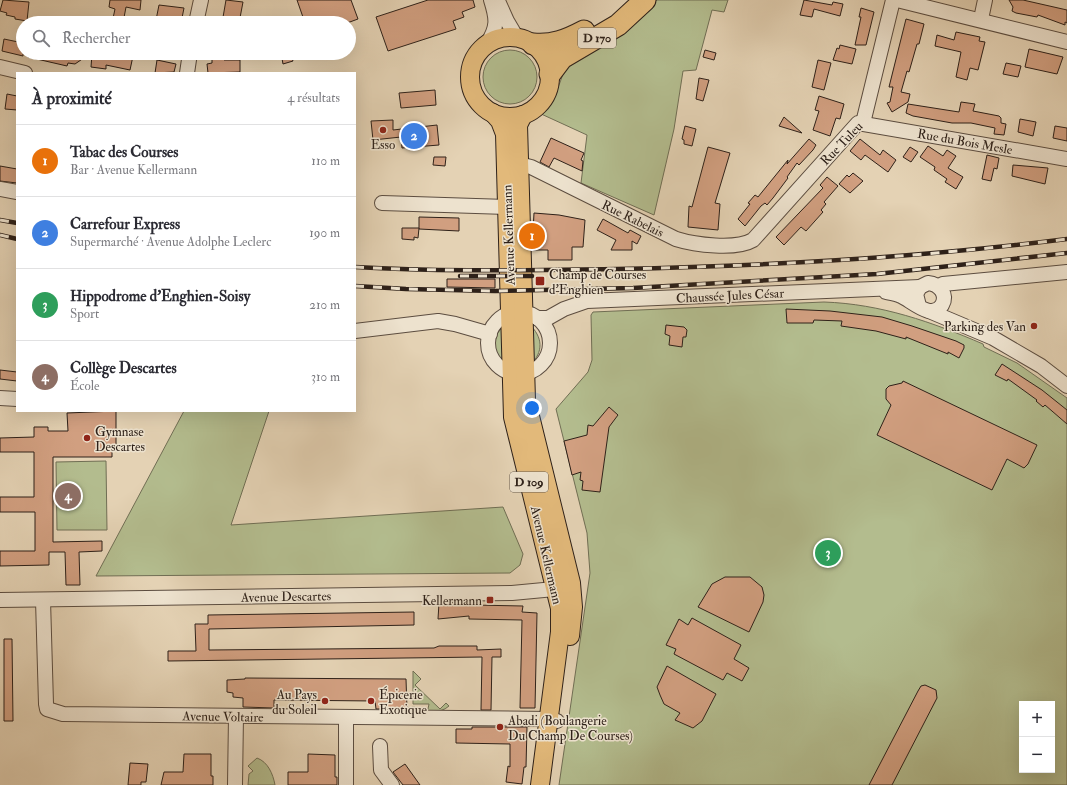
<!DOCTYPE html>
<html lang="fr">
<meta charset="utf-8">
<style>
:root{--surface:#fff;--page:#f2f2f3;--text:#2b2b33;--muted:#7c7c81;--line:#e1e1e2;--accent:#8f2418}
body{margin:0;font-family:"IM FELL Double Pica",serif;background:var(--page);color:var(--text)}
.controls{position:absolute;right:12px;bottom:12px;display:grid;overflow:hidden;border-radius:0px;box-shadow:0 4px 16px #0002}
.controls button{width:36px;height:36px;display:grid;place-items:center;padding:0;border:0;border-bottom:1px solid var(--line);background:var(--surface);color:var(--text);font:20px sans-serif}
.you{position:absolute;left:532px;top:408px;width:14px;height:14px;margin:-10px;border:3px solid #fff;border-radius:50%;background:#1a73e8;box-shadow:0 0 0 6px #1a73e833}
.badge{display:grid;place-items:center;width:26px;height:26px;border-radius:50%;background:var(--accent);color:#fff;font-size:13px;font-weight:700}
.pin{position:absolute;translate:-50% -50%;border:2px solid #fff;box-shadow:0 1px 4px #0006}
.list{margin:0;padding:0;list-style:none}
h2{display:flex;justify-content:space-between;align-items:center;height:52px;margin:0;padding:0 16px;font-size:17px}
h2 small{font-size:13px;font-weight:400;color:var(--muted)}
.list li{display:grid;grid-template-columns:26px 1fr auto;gap:12px;align-items:center;box-sizing:border-box;height:72px;padding:0 16px;border-top:1px solid var(--line)}
.list b{display:block;font-size:15px;white-space:nowrap}
.list p{margin:0;font-size:13px;white-space:nowrap;color:var(--muted)}
.list em{font-size:13px;font-style:normal;color:var(--muted)}
.icon{flex:none;width:22px;height:22px;fill:none;stroke:currentColor;stroke-width:2;stroke-linecap:round;stroke-linejoin:round}
.map{position:relative;flex:none;width:1067px;height:785px;overflow:hidden}
.search{position:absolute;background:var(--surface);box-shadow:0 4px 16px #0002;left:16px;top:16px;width:340px;height:44px;display:flex;align-items:center;gap:10px;box-sizing:border-box;padding:0 14px;border-radius:22px;color:var(--muted);font-size:15px}
.panel{position:absolute;background:var(--surface);box-shadow:0 4px 16px #0002;left:16px;top:72px;width:340px;height:340px;border-radius:0px}
.map>svg:first-child{display:block}
.green{fill:#b3bc8e;stroke:#706e54;fill-rule:evenodd}
.building{fill:#d19f80;stroke:#2e2119}
.lines{fill:none;stroke-linecap:round;stroke-linejoin:round}
.minor-casing{stroke:#5c4d40;stroke-width:16}
.major-casing{stroke:#2e2119;stroke-width:20}
.highway-casing{stroke:#2e2119;stroke-width:23}
.minor{stroke:#ede2ce;stroke-width:14}
.major{stroke:#e2b97a;stroke-width:18}
.highway{stroke:#e2b97a;stroke-width:21}
.rail-casing{stroke:#2e2119;stroke-width:4.5}
.rail{stroke:#ede2ce;stroke-width:3;stroke-dasharray:9;stroke-linecap:butt}
.poi-dot{fill:#8f2418;stroke:#ede2ce;stroke-width:1.5}
.labels{text-anchor:middle;stroke-width:3;stroke-linejoin:round;paint-order:stroke}
.shield{fill:#ede2ce;stroke:#675b4f;stroke-width:1}
.shield-label{font-size:12px;font-weight:bold;fill:#2e2119}
.street-label{font-size:13px;fill:#2e2119;stroke:#ede2ce}
.poi-label{font-size:13px;fill:#2e2119;stroke:#ede2ce;text-anchor:start}
</style>
<div class="map">
<svg width="1067" height="785" viewBox="0 0 1067 785">
<rect width="100%" height="100%" fill="#e4d2b4"/>
<filter id="stains"><feTurbulence type="fractalNoise" baseFrequency=".005" numOctaves="4"/><feColorMatrix values="0 0 0 0 .2 0 0 0 0 .09 0 0 0 0 .02 0 0 0 .5 -.17"/></filter>
<radialGradient id="worn" r=".72"><stop offset=".6" stop-color="#630" stop-opacity="0"/><stop offset="1" stop-color="#630" stop-opacity=".3"/></radialGradient>
<g class="green">
<path d="M657,0h71l-4,12 -12,-2 -16,60 -13,1 -9,58 -20,86 -73,-32 6,-48 -48,-22c14,-12 20,-25 25,-43l22,-15 26,-14 17,-12z"/>
<circle cx="510" cy="77" r="27"/>
<path d="M824,302c57,2 108,20 159,42l1,3 33,16 50,35v387h-508l31,-212 -3,-40 -31,-124 32,-37 4,-12 -1,-45 2,-3zM1022,704h30v66h-30z"/>
<path d="M529,324c14,13 15,28 1,41z"/>
<path d="M505,325l1,41c-17,-13 -16,-28 -1,-41z"/>
<polygon points="184,411 269,411 231,525 503,507 523,554 520,565 510,573 96,576"/>
<polygon points="106,461 107,530 57,530 56,462"/>
<path d="M413,671l8,8 -6,6 25,24 6,-6 3,3c-9,9 -29,5 -42,5v-3l8,-1v2h13l1,-5h-16z"/>
<path d="M257,758c11,4 16,16 18,27h-27l1,-11 4,-3 -5,-5z"/>
</g>
<g class="building">
<polygon points="3,0 29,2 27,21 15,19 15,17 6,15 7,13 0,11"/>
<polygon points="110,0 141,0 140,10 126,7 123,23 112,23 115,9 109,7"/>
<polygon points="226,0 243,2 239,23 222,23"/>
<polygon points="297,0 351,0 358,19 347,23 305,23"/>
<polygon points="428,0 473,0 475,7 462,12 464,17 453,21 456,29 388,51 376,17"/>
<polygon points="804,0 832,5 833,2 843,4 840,16 814,9 812,17 800,15"/>
<polygon points="1009,0 1023,0 1067,10 1067,23 1065,22 1065,25 1038,15 1037,17 1016,13 1012,11 1013,7"/>
<polygon points="159,5 184,8 181,23 161,23 162,21 156,20"/>
<polygon points="861,8 874,12 866,45 855,45 861,17 859,17"/>
<polygon points="906,19 924,24 919,44 917,44 909,72 907,71 901,92 910,94 908,102 892,112 887,103 890,102 893,87 889,87"/>
<polygon points="956,32 980,37 979,41 985,42 978,70 970,68 967,80 956,77 961,52 935,46 937,35 954,40"/>
<polygon points="4,39 23,43 23,56 2,51"/>
<polygon points="840,45 856,49 852,64 833,60 837,48 839,49"/>
<polygon points="1029,49 1063,57 1057,74 1025,67"/>
<polygon points="705,50 716,53 714,60 703,57"/>
<polygon points="29,53 91,53 75,64 68,63 67,66 28,57"/>
<polygon points="281,53 290,53 293,61 283,64"/>
<polygon points="92,54 120,57 121,54 133,56 130,70 106,65 106,69 91,67"/>
<polygon points="212,55 224,55 224,60 240,60 240,72 208,73 207,64 212,63"/>
<polygon points="157,60 176,64 174,72 155,73"/>
<polygon points="818,60 831,63 824,90 812,87"/>
<polygon points="1006,63 1021,66 1018,77 1003,74"/>
<polygon points="699,78 709,80 703,101 696,99"/>
<polygon points="435,90 436,105 401,108 399,93"/>
<polygon points="7,94 17,96 17,110 5,109"/>
<polygon points="819,96 844,104 840,119 836,118 830,136 813,130 819,111 815,110"/>
<polygon points="961,102 975,104 973,111 999,116 1001,118 1001,123 1006,124 1004,135 994,134 995,128 971,123 952,123 913,116 906,113 908,104 959,112"/>
<polygon points="784,117 802,133 779,126"/>
<polygon points="1020,119 1036,122 1033,136 1018,132"/>
<polygon points="393,120 393,130 437,125 439,145 402,148 401,137 373,140 371,121"/>
<polygon points="685,126 696,129 692,146 684,144 684,140 682,139"/>
<polygon points="1055,126 1067,128 1067,141 1053,138"/>
<polygon points="551,138 584,153 581,160 583,161 582,171 554,158 549,167 540,162"/>
<polygon points="809,139 816,145 813,150 799,165 797,163 787,177 788,178 773,198 767,205 765,203 761,206 745,226 738,219 750,204 748,203 755,195 758,197 788,160 787,164"/>
<polygon points="860,139 880,155 883,150 896,160 888,172 865,155 861,160 850,151"/>
<polygon points="928,146 943,156 947,150 956,156 948,168 963,177 956,189 945,182 947,179 934,170 935,167 920,157"/>
<polygon points="708,147 730,153 715,203 720,204 718,230 688,227 689,206 692,207"/>
<polygon points="910,147 918,152 911,162 903,157"/>
<polygon points="987,155 999,158 997,169 994,168 991,181 982,179"/>
<polygon points="434,157 446,157 445,166 433,165"/>
<polygon points="1013,165 1048,168 1045,184 1012,176"/>
<polygon points="0,166 17,169 17,183 0,181"/>
<polygon points="853,173 863,181 850,193 839,184 847,175 849,177"/>
<polygon points="827,177 838,186 824,202 826,204 821,210 823,212 806,231 801,227 784,245 776,237 823,188 820,185"/>
<polygon points="534,213 559,215 585,220 583,247 572,247 572,260 548,260 548,250 532,250"/>
<polygon points="419,217 459,218 459,231 419,229"/>
<polygon points="603,219 628,233 630,230 641,236 637,244 632,241 632,250 611,250 616,240 597,230"/>
<polygon points="402,228 419,228 418,238 414,237 414,240 402,239"/>
<polygon points="447,279 495,279 495,288 447,287"/>
<polygon points="786,309 830,311 882,317 912,326 956,341 964,345 964,348 959,358 948,352 948,354 906,337 906,339 876,331 841,326 842,321 814,320 813,323 787,323"/>
<polygon points="666,325 684,327 687,330 686,337 683,337 682,347 669,345 670,336 665,334"/>
<polygon points="1002,364 1042,390 1067,410 1067,424 1045,405 1043,407 1036,401 1037,400 1008,379 1007,381 995,375"/>
<polygon points="0,370 17,372 17,381 0,379"/>
<polygon points="903,381 1037,445 1028,464 1024,468 1007,459 992,490 877,435 891,405 886,399 886,389 889,386 902,383"/>
<polygon points="609,407 618,415 609,427 600,492 582,490 583,481 580,480 581,472 572,475 564,441 587,435 588,425 593,426"/>
<polygon points="116,411 116,445 112,445 112,457 53,457 53,542 102,541 102,551 79,552 80,585 66,585 65,552 49,552 49,565 0,566 0,551 35,551 35,512 0,512 0,497 34,497 34,452 0,452 0,438 34,437 34,427 48,427 48,431 68,431 67,413"/>
<polygon points="725,577 750,577 762,587 764,595 763,602 749,632 698,607 712,584"/>
<polygon points="472,602 472,605 523,606 522,612 537,613 535,708 520,708 522,620 469,619 469,616 438,619 439,603"/>
<polygon points="414,612 414,625 209,629 209,650 434,648 439,646 477,646 477,650 501,649 501,657 492,657 491,710 481,710 482,657 168,661 168,651 196,651 195,624 208,624 208,615"/>
<polygon points="692,618 741,645 734,659 749,668 742,681 727,673 723,680 674,654 676,649 666,645 679,619 688,625"/>
<polygon points="4,639 12,639 13,721 4,721"/>
<polygon points="667,666 716,694 702,721 693,728 675,720 680,713 664,704 660,695 657,687"/>
<polygon points="245,678 406,679 407,709 376,709 375,701 274,700 274,708 243,707 243,698 233,697 233,693 227,692 227,680 245,679"/>
<polygon points="925,685 936,690 937,698 892,785 869,785 918,691 921,686"/>
<polygon points="472,727 527,727 526,767 524,767 522,784 506,782 508,766 510,767 510,744 456,743 456,729 472,729"/>
<polygon points="184,754 211,754 211,776 213,776 213,785 161,785 164,772 183,772"/>
<polygon points="308,754 335,755 335,777 337,777 337,785 288,785 288,772 308,772"/>
<polygon points="130,763 148,764 146,782 141,782 141,785 128,785"/>
<polygon points="405,764 420,785 403,785 393,772"/>
</g>
<g class="lines">
<g class="minor-casing">
<g id="minor">
<polyline points="897,0 1067,42"/>
<polyline points="498,1 507,21 517,38"/>
<polyline points="981,19 985,0"/>
<polyline points="196,23 201,0"/>
<path d="M487,44c11,-17 10,-25 4,-44"/>
<polyline points="0,67 25,73"/>
<polyline points="187,73 190,53"/>
<polyline points="863,123 893,0"/>
<path d="M519,164l12,3 145,72c19,6 60,11 77,1l105,-117 209,36"/>
<polyline points="0,189 17,192"/>
<polyline points="382,203 507,207"/>
<polyline points="939,286 943,284 1067,272"/>
<path d="M886,292c5,1 11,2 15,4 11,5 31,25 41,9 6,-11 -3,-21 -14,-22l-8,4 -4,7 3,12"/>
<polyline points="929,311 993,338 1041,366 1067,386"/>
<circle cx="519" cy="343" r="31"/>
<polyline points="537,318 548,318 564,309 587,301 920,287"/>
<polyline points="355,331 438,321 455,324 490,334"/>
<polyline points="0,398 17,399"/>
<polyline points="0,600 512,593 565,588"/>
<polyline points="43,600 46,704 47,709 63,714 549,719 557,721"/>
<polyline points="380,746 381,770 392,785"/>
<polyline points="235,785 236,716"/>
<polyline points="346,785 346,717"/>
</g>
</g>
<g class="major-casing">
<g id="major">
<circle cx="510" cy="77" r="40"/>
<polyline points="493,113 500,121 505,134 513,417 560,608 560,632 540,785"/>
<polyline points="523,115 518,125 526,400 571,583 573,607 570,636"/>
</g>
</g>
<g class="highway-casing">
<g id="highway">
<path d="M533,44c19,2 34,-4 51,-13"/>
<polyline points="550,74 562,58 618,25 645,0"/>
</g>
</g>
<use href="#minor" class="minor"/>
<use href="#major" class="major"/>
<use href="#highway" class="highway"/>
<g class="rail-casing">
<g id="rail">
<polyline points="0,220 17,223"/>
<polyline points="0,235 17,239"/>
<path d="M355,267c87,5 174,3 262,2 151,-3 300,-11 450,-30"/>
<polyline points="460,276 532,276"/>
<polyline points="355,286 406,289 495,291 633,288 877,274 1067,253"/>
</g>
</g>
<use href="#rail" class="rail"/>
</g>
<g class="poi-dot">
<circle cx="383" cy="130" r="4"/>
<rect x="535" y="276" width="10" height="10" rx="2"/>
<circle cx="1034" cy="326" r="4"/>
<circle cx="87" cy="438" r="4"/>
<rect x="486" y="596" width="8" height="8" rx="2"/>
<circle cx="325" cy="701" r="4"/>
<circle cx="371" cy="701" r="4"/>
<circle cx="500" cy="727" r="4"/>
</g>
<g class="labels">
<g class="shield">
<rect x="578" y="28" width="38" height="20" rx="3"/>
<rect x="510" y="472" width="38" height="20" rx="3"/>
</g>
<g class="shield-label">
<text x="597" y="42">D 170</text>
<text x="529" y="486">D 109</text>
</g>
<g class="street-label">
<text transform="translate(965 141) rotate(10)" y="5">Rue du Bois Mesle</text>
<text transform="translate(841 143) rotate(-46)" y="5">Rue Tuleu</text>
<text transform="translate(633 218) rotate(26)" y="5">Rue Rabelais</text>
<text transform="translate(508 235) rotate(-92)" y="5">Avenue Kellermann</text>
<text transform="translate(730 295) rotate(-3)" y="5">Chaussée Jules César</text>
<text transform="translate(547 555) rotate(77)" y="5">Avenue Kellermann</text>
<text transform="translate(286 596) rotate(-1)" y="5">Avenue Descartes</text>
<text transform="translate(223 716) rotate(1)" y="5">Avenue Voltaire</text>
</g>
<g class="poi-label">
<text x="383" y="149" text-anchor="middle">Esso</text>
<text x="549" y="279">Champ de Courses<tspan x="549" dy="15">d'Enghien</tspan></text>
<text x="1026" y="331" text-anchor="end">Parking des Van</text>
<text x="95" y="436">Gymnase<tspan x="95" dy="15">Descartes</tspan></text>
<text x="482" y="605" text-anchor="end">Kellermann</text>
<text x="317" y="699" text-anchor="end">Au Pays<tspan x="317" dy="15">du Soleil</tspan></text>
<text x="379" y="699">Épicerie<tspan x="379" dy="15">Exotique</tspan></text>
<text x="508" y="725">Abadi (Boulangerie<tspan x="508" dy="15">Du Champ De Courses)</tspan></text>
</g>
</g>
<rect width="100%" height="100%" filter="url(#stains)"/>
<rect width="100%" height="100%" fill="url(#worn)"/>
</svg>
<div class="controls">
<button>+</button>
<button>−</button>
</div>
<div class="you"></div>
<div class="pin badge" style="left:532px;top:236px;background:#e8710a">1</div>
<div class="pin badge" style="left:414px;top:136px;background:#3f7fe0">2</div>
<div class="pin badge" style="left:828px;top:553px;background:#2e9e5b">3</div>
<div class="pin badge" style="left:68px;top:496px;background:#8d6e63">4</div>
<div class="search"><svg class="icon" aria-label="search" viewBox="0 0 24 24"><circle cx="10" cy="10" r="6"/><path d="M15 15l6 6"/></svg>Rechercher</div>
<section class="panel">
<h2>À proximité<small>4 résultats</small></h2>
<ul class="list">
<li><span class="badge" style="background:#e8710a">1</span><div><b>Tabac des Courses</b><p>Bar · Avenue Kellermann</p></div><em>110 m</em></li>
<li><span class="badge" style="background:#3f7fe0">2</span><div><b>Carrefour Express</b><p>Supermarché · Avenue Adolphe Leclerc</p></div><em>190 m</em></li>
<li><span class="badge" style="background:#2e9e5b">3</span><div><b>Hippodrome d'Enghien-Soisy</b><p>Sport</p></div><em>210 m</em></li>
<li><span class="badge" style="background:#8d6e63">4</span><div><b>Collège Descartes</b><p>École</p></div><em>310 m</em></li>
</ul>
</section>
</div>
